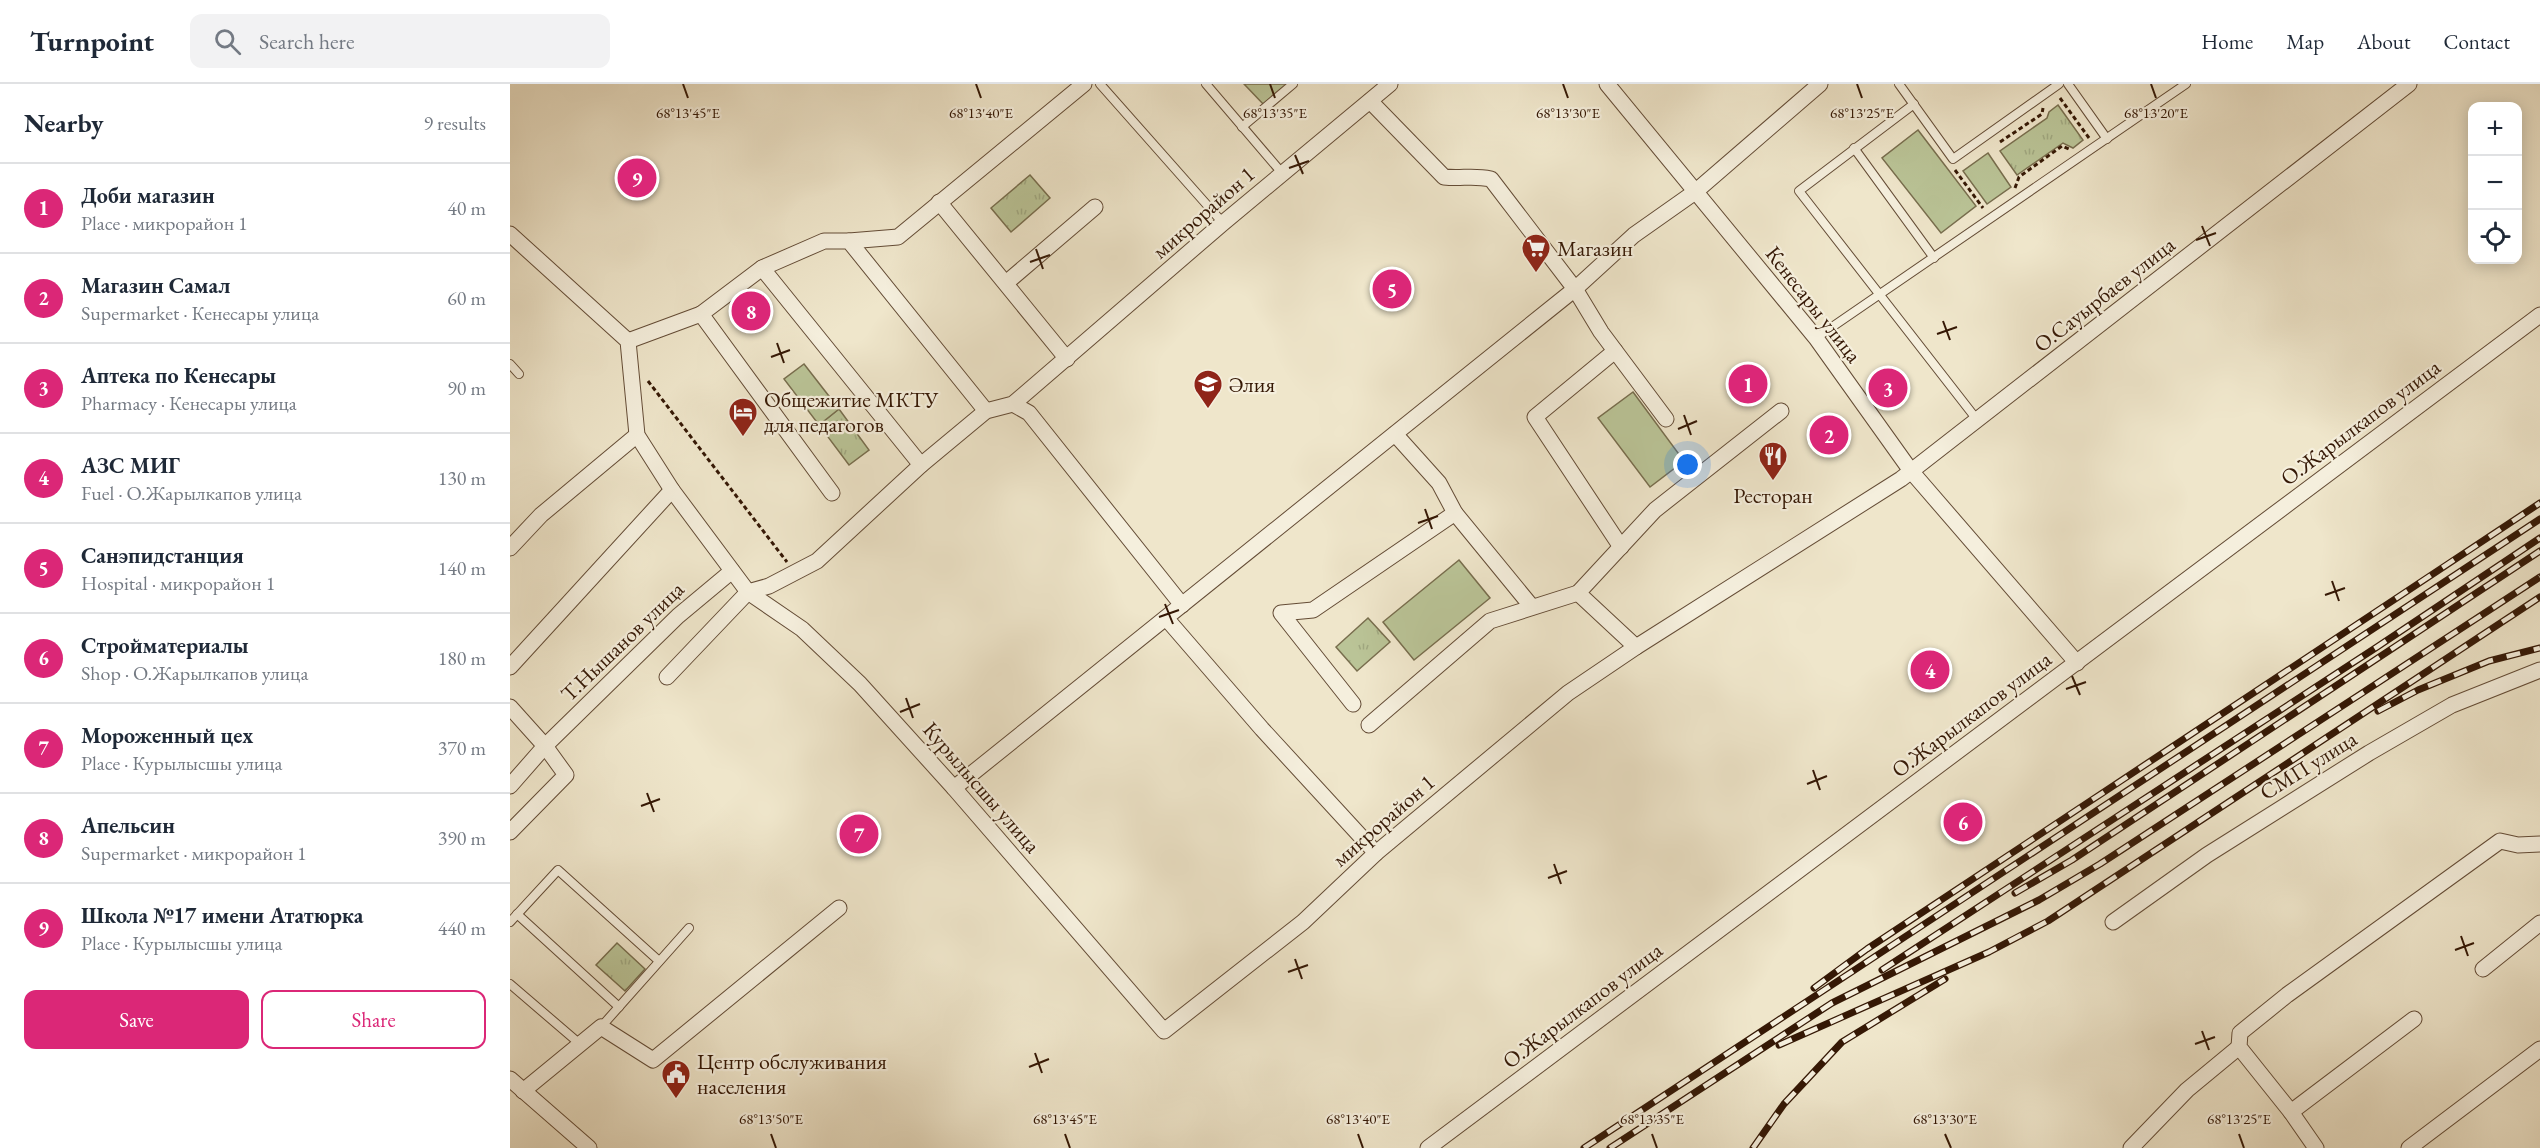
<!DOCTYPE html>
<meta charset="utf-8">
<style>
:root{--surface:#fff;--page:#f2f2f3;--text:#1f2937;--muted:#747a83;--line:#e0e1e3;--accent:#db2777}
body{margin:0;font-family:"EB Garamond",serif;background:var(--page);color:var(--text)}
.controls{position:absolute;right:18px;top:18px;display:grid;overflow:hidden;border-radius:12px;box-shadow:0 3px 15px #0003}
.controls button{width:54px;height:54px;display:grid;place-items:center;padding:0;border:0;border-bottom:2px solid var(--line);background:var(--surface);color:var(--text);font:30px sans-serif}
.you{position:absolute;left:1178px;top:381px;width:21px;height:21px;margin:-15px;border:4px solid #fff;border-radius:50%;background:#1a73e8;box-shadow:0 0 0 9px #1a73e833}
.badge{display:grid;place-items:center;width:39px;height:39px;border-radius:50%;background:var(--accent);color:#fff;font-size:20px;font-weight:700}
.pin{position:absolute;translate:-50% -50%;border:3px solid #fff;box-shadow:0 2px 6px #0006}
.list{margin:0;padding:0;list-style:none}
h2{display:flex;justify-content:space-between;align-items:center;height:78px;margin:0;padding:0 24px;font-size:26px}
h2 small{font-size:20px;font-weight:400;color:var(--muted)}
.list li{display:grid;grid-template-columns:39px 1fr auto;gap:18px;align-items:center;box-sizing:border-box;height:90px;padding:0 24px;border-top:2px solid var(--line)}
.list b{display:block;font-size:22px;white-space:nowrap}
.list p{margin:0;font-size:20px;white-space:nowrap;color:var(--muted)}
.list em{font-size:20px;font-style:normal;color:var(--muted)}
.actions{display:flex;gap:12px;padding:18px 24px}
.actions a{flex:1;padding:14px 0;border:2px solid var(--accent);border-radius:12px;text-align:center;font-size:21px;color:var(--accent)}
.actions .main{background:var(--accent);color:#fff}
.icon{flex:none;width:33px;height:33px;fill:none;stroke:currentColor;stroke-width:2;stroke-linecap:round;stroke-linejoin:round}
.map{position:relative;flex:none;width:2030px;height:1064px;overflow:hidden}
header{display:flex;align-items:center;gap:36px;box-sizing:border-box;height:84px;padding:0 30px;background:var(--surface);border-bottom:2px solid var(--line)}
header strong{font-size:28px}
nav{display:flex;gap:33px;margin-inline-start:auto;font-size:21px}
.search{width:420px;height:54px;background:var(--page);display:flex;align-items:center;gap:15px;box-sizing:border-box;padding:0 21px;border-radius:12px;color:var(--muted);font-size:22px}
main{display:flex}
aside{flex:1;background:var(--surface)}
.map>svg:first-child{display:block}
.park{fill:url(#park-tufts);stroke:#786e4e;stroke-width:1.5}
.garden{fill:#bac497;stroke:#786e4e;stroke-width:1.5}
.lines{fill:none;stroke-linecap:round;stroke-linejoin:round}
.service-casing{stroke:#644c36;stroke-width:10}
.minor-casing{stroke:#644c36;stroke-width:17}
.path{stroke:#351805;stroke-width:3;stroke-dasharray:4.5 3;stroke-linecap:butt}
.service{stroke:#f5efdd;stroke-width:8}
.minor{stroke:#f5efdd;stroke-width:15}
.rail-casing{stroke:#351805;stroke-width:7}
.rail{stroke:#f5efdd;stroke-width:4.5;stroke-dasharray:14;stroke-linecap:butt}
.ticks{fill:none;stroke:#351805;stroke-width:2}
.labels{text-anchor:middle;stroke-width:4.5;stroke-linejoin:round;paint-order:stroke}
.street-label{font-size:22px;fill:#351805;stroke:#f5efdd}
.poi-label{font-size:22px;fill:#351805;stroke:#f5efdd;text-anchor:start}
.ticks-label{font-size:15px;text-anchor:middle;fill:#351805;stroke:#f5efdd;stroke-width:4.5;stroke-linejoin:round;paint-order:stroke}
</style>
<header>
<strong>Turnpoint</strong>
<div class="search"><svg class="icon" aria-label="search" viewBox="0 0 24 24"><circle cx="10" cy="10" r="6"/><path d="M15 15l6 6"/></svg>Search here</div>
<nav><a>Home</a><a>Map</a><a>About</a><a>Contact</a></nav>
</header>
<main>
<aside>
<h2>Nearby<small>9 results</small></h2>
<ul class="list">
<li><span class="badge">1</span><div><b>Доби магазин</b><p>Place · микрорайон 1</p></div><em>40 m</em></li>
<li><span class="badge">2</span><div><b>Магазин Самал</b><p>Supermarket · Кенесары улица</p></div><em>60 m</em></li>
<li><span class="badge">3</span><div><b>Аптека по Кенесары</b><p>Pharmacy · Кенесары улица</p></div><em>90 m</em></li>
<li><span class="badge">4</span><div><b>АЗС МИГ</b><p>Fuel · О.Жарылкапов улица</p></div><em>130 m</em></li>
<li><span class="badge">5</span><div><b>Санэпидстанция</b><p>Hospital · микрорайон 1</p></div><em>140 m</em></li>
<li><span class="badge">6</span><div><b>Стройматериалы</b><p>Shop · О.Жарылкапов улица</p></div><em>180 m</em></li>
<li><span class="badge">7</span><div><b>Мороженный цех</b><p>Place · Курылысшы улица</p></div><em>370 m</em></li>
<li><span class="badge">8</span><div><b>Апельсин</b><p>Supermarket · микрорайон 1</p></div><em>390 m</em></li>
<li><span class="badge">9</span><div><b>Школа №17 имени Ататюрка</b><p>Place · Курылысшы улица</p></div><em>440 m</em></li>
</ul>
<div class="actions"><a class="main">Save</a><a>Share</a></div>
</aside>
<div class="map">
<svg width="2030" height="1064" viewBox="0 0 2030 1064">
<defs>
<pattern id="park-tufts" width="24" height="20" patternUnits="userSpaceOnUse" patternTransform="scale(1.5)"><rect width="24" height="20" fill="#bac497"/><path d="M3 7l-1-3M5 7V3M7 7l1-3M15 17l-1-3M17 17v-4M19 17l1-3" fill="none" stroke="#a0a881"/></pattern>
</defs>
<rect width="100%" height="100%" fill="#efe6cb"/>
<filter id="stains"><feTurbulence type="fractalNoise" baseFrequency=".00333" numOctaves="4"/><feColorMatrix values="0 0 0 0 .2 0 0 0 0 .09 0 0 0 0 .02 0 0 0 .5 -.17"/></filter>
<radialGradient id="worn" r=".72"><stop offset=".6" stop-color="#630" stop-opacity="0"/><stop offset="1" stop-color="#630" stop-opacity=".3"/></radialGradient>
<g class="park">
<polygon points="1548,21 1573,56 1563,64 1553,59 1507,91 1490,67 1537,34 1539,28"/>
<polygon points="520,91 540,114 501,148 481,124"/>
<polygon points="329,325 359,366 339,381 309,341"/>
<polygon points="858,534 880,558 847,587 826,563"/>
<polygon points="107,859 135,885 115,907 86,881"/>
</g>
<g class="garden">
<polygon points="734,0 778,0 755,22"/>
<polygon points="1408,46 1466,122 1431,149 1372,74"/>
<polygon points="1478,69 1501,103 1477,120 1453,87"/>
<polygon points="294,280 329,325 309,341 274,295"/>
<polygon points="1123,308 1174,377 1140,403 1088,334"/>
<polygon points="949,476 980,514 904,576 873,538"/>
</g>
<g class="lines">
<g class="service-casing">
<g id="service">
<polyline points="590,0 713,139"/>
<polyline points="696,0 772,89"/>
<polyline points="1389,0 1443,75 1549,0"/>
<polyline points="1558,0 1597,55"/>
<polyline points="1404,20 1289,107 1468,337"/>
<polyline points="732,43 783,0"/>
<polyline points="1344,64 1424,174"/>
<polyline points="1306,254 1676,0"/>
<polyline points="0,280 9,290"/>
<polyline points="7,830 109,923"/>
<polyline points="0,838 48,786 149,877"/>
<polyline points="0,900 70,960"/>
<polyline points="91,943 179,844"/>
</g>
</g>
<g class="minor-casing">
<g id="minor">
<polyline points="1097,0 1306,254 1401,387 1567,579"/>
<path d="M860,17l74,76c18,2 28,-2 47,2l84,110 26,43 65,87"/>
<polyline points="429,118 557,275"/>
<polyline points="0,150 118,257 127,351 162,406 238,508 292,545 350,600 444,704 654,947 793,838 866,769 1058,609 1126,563 1391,395 1899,0"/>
<polyline points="339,157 388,153 574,0"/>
<polyline points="252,184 411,381"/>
<polyline points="496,199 585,123"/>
<polyline points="191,230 252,184 314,157 339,157 476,327"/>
<polyline points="118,257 191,230 322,409"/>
<polyline points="1105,267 1025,333 1111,463"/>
<polyline points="503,320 519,329 672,521"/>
<polyline points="885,350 929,399 945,429 1022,523"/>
<polyline points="0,464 31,431 127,351"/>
<polyline points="656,534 752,645 866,769"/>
<polyline points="1126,563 1068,509 1145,426 1271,327"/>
<polyline points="0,583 162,406"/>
<polyline points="157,593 238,508 259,502 307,477 411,381 476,327 503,320 713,139 880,0"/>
<polyline points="843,620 771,529 803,526 945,429"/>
<polyline points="0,623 35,662 0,702"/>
<polyline points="859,641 980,537 1068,509"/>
<polyline points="444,704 1065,205 1124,151 1185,108 1310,0"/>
<polyline points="0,748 56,691 35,662 168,532 222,487"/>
<polyline points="1603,838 1697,771 1859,669 1942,621 2030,586"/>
<polyline points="1973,885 2030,839"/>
<polyline points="0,995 79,1064"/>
<polyline points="13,1007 91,943 143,976 329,824"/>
<polyline points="1781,1028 1904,935"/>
<polyline points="918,1064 2030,231"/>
<polyline points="1621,1064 1677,1006 1729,963"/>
<polyline points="1806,1064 1781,1028 1729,963 1730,949 1777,911 1990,757 2008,761 2030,760"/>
<polyline points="1899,1064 2030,965"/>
</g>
</g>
<g class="path">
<polyline points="1550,14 1579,54"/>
<polyline points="1490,58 1532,30 1533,24"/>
<polyline points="1445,86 1473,124"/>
<polyline points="1505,104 1509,93 1552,62 1561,66"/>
<polyline points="138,297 277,478"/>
</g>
<use href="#service" class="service"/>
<use href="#minor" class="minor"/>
<g class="rail-casing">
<g id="rail">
<polyline points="1868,627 1908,606 1979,577 2030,564"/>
<polyline points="1505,809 1562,776 2030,467"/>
<polyline points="1372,886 1867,563 2030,454"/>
<polyline points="1304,904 1357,865 2030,419"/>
<polyline points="1269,961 1479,868 1538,837 2030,513"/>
<polyline points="1074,1064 2030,435"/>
<polyline points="1100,1064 1322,919 1529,816 1590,780 2030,493"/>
<polyline points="1243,1064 1274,1020 1332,958 1435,895"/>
</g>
</g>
<use href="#rail" class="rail"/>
</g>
<path class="ticks" d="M173,0l5,14M466,0l5,14M760,0l5,14M1053,0l5,14M1347,0l5,14M1641,0l5,14M785,71l8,19M779,84l20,-7M1692,142l8,20M1686,156l20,-7M526,165l7,20M520,178l20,-7M1433,237l7,19M1427,250l20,-7M267,259l7,20M261,273l19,-7M1174,331l7,20M1168,345l19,-8M915,425l7,20M908,439l20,-7M1822,497l7,20M1815,511l20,-7M655,520l8,20M649,533l20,-7M1562,592l8,19M1556,605l20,-7M396,614l7,20M390,628l20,-8M1303,686l7,20M1297,700l20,-8M137,709l7,19M131,722l19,-7M1044,780l7,20M1038,794l19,-7M1951,852l7,20M1945,866l19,-7M785,875l7,20M778,888l20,-7M1692,947l7,19M1685,960l20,-7M525,969l7,20M519,983l20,-8M261,1050l5,14M555,1050l5,14M848,1050l5,14M1142,1050l5,14M1435,1050l6,14M1729,1050l5,14"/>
<defs>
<g id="supermarket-pin" transform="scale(1.5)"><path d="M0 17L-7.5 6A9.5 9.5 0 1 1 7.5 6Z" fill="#8f2418" stroke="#f5efdd"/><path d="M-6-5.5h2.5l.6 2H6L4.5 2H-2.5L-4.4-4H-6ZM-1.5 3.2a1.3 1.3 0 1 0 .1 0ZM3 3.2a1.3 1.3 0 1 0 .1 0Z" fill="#fff"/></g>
<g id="school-pin" transform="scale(1.5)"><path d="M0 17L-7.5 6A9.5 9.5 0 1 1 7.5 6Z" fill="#8f2418" stroke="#f5efdd"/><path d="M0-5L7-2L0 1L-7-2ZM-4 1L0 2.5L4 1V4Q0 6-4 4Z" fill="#fff"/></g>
<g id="hotel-pin" transform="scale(1.5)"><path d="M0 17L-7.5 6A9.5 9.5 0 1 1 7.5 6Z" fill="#8f2418" stroke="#f5efdd"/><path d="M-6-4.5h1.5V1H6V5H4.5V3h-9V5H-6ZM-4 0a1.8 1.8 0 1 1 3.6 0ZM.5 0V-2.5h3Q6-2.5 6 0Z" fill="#fff"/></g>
<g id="restaurant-pin" transform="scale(1.5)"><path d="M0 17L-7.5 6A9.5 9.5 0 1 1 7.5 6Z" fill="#8f2418" stroke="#f5efdd"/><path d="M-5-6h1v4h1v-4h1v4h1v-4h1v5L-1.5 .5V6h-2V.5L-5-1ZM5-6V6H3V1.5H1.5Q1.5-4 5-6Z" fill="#fff"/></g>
<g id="civic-pin" transform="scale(1.5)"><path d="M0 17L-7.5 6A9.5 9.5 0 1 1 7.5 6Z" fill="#8f2418" stroke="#f5efdd"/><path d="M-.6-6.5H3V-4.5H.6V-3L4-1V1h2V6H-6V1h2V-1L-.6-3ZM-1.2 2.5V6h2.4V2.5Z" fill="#fff"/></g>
</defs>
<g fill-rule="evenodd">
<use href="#supermarket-pin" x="1026" y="164"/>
<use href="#school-pin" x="698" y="300"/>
<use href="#hotel-pin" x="233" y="328"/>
<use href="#restaurant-pin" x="1263" y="372"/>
<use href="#civic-pin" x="166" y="990"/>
</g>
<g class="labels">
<g class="street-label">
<text transform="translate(693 128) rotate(-41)" y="8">микрорайон 1</text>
<text transform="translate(1594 210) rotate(-38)" y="8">О.Сауырбаев улица</text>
<text transform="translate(1304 220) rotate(52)" y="8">Кенесары улица</text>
<text transform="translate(1850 338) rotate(-37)" y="8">О.Жарылкапов улица</text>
<text transform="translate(112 557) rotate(-44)" y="8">Т.Нышанов улица</text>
<text transform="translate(1461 630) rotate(-37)" y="8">О.Жарылкапов улица</text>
<text transform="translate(1798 681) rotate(-32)" y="8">СМП улица</text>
<text transform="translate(472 703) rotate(49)" y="8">Курылысшы улица</text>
<text transform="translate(873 736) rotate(-41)" y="8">микрорайон 1</text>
<text transform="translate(1072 921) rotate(-37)" y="8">О.Жарылкапов улица</text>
</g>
<g class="poi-label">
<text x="1047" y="172">Магазин</text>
<text x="719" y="308">Әлия</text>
<text x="254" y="323">Общежитие МКТУ<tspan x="254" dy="25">для педагогов</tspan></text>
<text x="1263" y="419" text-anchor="middle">Ресторан</text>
<text x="187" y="985">Центр обслуживания<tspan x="187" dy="25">населения</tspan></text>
</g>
</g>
<g class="ticks-label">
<text x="178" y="34">68°13'45"E</text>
<text x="471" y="34">68°13'40"E</text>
<text x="765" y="34">68°13'35"E</text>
<text x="1058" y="34">68°13'30"E</text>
<text x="1352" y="34">68°13'25"E</text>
<text x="1646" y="34">68°13'20"E</text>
<text x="261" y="1040">68°13'50"E</text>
<text x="555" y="1040">68°13'45"E</text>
<text x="848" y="1040">68°13'40"E</text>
<text x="1142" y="1040">68°13'35"E</text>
<text x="1435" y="1040">68°13'30"E</text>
<text x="1729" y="1040">68°13'25"E</text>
</g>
<rect width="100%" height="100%" filter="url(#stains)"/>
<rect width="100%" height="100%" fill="url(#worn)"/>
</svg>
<div class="controls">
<button>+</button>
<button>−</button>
<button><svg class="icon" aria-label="locate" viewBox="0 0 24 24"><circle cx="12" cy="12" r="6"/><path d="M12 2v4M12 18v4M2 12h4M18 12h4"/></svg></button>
</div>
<div class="you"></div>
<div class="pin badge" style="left:1238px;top:300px">1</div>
<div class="pin badge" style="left:1319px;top:351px">2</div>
<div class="pin badge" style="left:1378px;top:304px">3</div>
<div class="pin badge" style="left:1420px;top:586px">4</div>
<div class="pin badge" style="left:882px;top:205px">5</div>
<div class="pin badge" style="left:1453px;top:738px">6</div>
<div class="pin badge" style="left:349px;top:750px">7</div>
<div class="pin badge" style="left:241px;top:227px">8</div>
<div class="pin badge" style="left:127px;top:94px">9</div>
</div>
</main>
